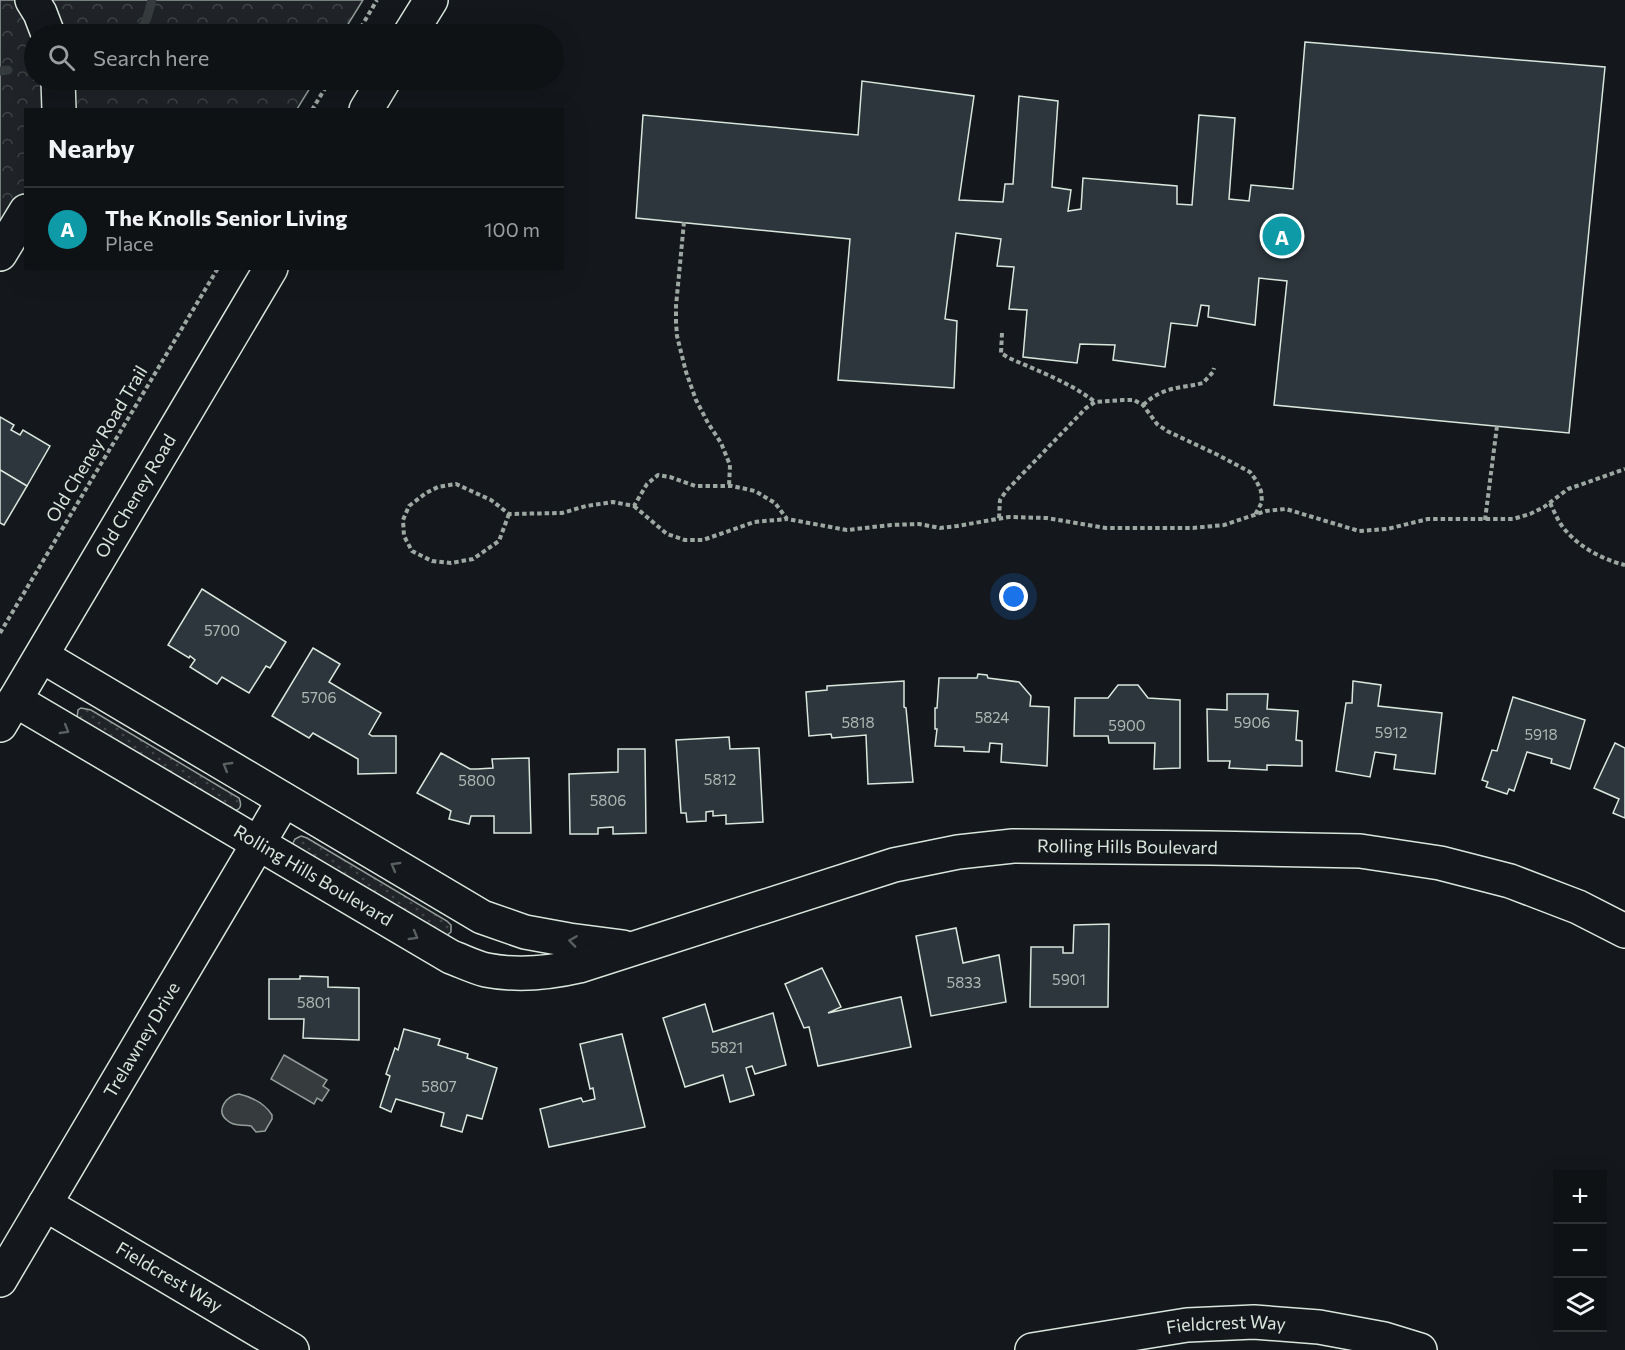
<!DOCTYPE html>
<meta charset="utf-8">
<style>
:root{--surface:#0f1215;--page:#1d2022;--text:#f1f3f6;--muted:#9b9ea0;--line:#2f3234;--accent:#0b8043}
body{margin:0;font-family:Commissioner,sans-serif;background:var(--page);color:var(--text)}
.controls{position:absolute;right:18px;bottom:18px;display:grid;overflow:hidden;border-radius:0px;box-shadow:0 6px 24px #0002}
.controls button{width:54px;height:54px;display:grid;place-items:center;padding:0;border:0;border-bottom:2px solid var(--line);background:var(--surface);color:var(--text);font:30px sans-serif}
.you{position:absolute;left:1014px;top:597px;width:21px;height:21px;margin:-15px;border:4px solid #fff;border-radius:50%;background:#1a73e8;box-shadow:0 0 0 9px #1a73e833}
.badge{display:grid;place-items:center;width:39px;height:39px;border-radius:50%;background:var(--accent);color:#fff;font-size:20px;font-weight:700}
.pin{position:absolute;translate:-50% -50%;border:3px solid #fff;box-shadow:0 2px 6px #0006}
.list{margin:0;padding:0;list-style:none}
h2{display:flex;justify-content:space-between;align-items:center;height:78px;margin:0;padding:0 24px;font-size:26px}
h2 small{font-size:20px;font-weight:400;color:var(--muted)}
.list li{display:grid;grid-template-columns:39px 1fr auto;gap:18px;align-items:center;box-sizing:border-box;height:84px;padding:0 24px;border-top:2px solid var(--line)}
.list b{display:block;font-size:22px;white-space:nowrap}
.list p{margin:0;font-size:20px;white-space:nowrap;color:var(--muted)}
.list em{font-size:20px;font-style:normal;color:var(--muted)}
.icon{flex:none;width:33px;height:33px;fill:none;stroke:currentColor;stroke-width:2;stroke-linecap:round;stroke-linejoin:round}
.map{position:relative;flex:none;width:1625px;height:1350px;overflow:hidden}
.search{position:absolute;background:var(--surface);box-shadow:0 6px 24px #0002;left:24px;top:24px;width:540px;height:66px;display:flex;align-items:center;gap:15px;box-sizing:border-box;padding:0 21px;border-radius:33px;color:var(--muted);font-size:22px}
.panel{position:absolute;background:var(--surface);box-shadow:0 6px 24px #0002;left:24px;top:108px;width:540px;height:162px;border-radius:0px}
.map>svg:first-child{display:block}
.forest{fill:url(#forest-crowns);stroke:#939e99;stroke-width:1.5}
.garden{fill:url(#garden-dots);stroke:#939e99;stroke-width:1.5}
.water{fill:#363b3e;stroke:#939e99;stroke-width:1.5}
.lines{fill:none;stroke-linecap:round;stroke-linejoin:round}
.stream{stroke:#363b3e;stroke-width:9}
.building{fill:#2c363c;stroke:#d8e6dc;stroke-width:1.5}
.minor-casing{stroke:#d8e6dc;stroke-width:36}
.major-casing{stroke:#d8e6dc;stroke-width:36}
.path{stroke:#9da8a2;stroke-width:4;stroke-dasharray:4.5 3;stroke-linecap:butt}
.minor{stroke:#14181c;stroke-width:33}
.major{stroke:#14181c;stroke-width:33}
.oneway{stroke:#59605f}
.labels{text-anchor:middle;stroke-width:4.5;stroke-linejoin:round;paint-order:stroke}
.number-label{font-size:15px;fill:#adbab4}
.street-label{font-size:18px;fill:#d8e6dc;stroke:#14181c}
</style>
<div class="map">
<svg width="1625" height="1350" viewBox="0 0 1625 1350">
<defs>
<pattern id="forest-crowns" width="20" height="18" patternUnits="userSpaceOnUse" patternTransform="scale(1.5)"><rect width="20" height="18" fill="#202428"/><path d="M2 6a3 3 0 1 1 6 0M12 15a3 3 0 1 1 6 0" fill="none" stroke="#404447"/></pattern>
<pattern id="garden-dots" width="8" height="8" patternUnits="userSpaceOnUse" patternTransform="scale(1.5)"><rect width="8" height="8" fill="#202428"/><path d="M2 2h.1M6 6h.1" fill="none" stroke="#404447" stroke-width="1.8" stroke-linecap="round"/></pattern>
</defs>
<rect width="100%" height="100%" fill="#14181c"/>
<polygon class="forest" points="0,0 363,0 342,34 34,34 34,80 315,80 297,109 26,110 25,211 0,254"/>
<g class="garden">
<path d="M81,708l10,2 148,88c3,7 2,12 -6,13l-156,-93 1,-8z"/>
<polygon points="301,836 307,838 447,921 451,925 451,932 445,937 294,846 293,843 295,839"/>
</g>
<g class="water">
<polygon points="284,1055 327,1080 323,1086 329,1090 322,1101 317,1098 314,1104 271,1079"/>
<path d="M239,1094c13,3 26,10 33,21v4l-7,12 -9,1 -5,-6c-8,-2 -17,1 -23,-5 -14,-10 -1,-26 11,-27z"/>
</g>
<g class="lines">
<g class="stream">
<polyline points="139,34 147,18 152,0"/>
<polyline points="0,71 8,70"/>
</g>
</g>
<g class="building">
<polygon points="1305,42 1605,67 1569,433 1274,405 1287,281 1259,278 1255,325 1208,317 1209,306 1201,305 1197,326 1171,323 1165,367 1113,360 1115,345 1080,344 1077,363 1023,357 1027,310 1009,309 1014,267 997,266 1001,239 956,233 945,319 957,321 954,388 838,380 850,239 636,218 643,115 858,135 862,81 974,96 959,200 1003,202 1005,184 1013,184 1019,96 1058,101 1052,187 1071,190 1068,211 1081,209 1083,178 1177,186 1177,204 1192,205 1199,115 1235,118 1229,199 1249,201 1251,185 1293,189"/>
<polygon points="0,417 14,425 11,430 20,435 23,430 50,446 27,486 0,470"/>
<polygon points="0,470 27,486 4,525 0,523"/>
<polygon points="202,589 286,642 270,668 266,666 249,693 222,677 217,684 190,667 195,660 190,656 189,658 168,645"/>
<polygon points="313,648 340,664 329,682 381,713 369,734 372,736 396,736 396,773 358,774 358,759 313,733 309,738 272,716"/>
<polygon points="978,674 987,675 988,678 1019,682 1031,696 1030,706 1049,707 1047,766 1001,762 1002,744 990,743 989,752 964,751 964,747 935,746 937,729 935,729 935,708 937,708 939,678 977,678"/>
<polygon points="904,681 904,707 906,708 913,782 868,784 866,735 832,738 831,734 809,736 806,692 827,690 827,686"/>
<polygon points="1353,681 1381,685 1378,706 1442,713 1435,774 1394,769 1396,755 1375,752 1370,777 1336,771 1346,703 1352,703"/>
<polygon points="1118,685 1138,685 1148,698 1180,700 1180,768 1154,769 1155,743 1109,743 1108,736 1074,736 1075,698 1108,698"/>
<polygon points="1227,694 1268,694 1267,709 1298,711 1296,740 1302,741 1302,766 1267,765 1267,770 1229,768 1230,761 1208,761 1207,709 1227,710"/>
<polygon points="1513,697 1585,720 1570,769 1551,763 1552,759 1527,752 1514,791 1509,789 1507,794 1486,787 1488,782 1482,780 1492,750 1497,751"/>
<polygon points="729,737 730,749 759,748 763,822 726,824 726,815 713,816 713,811 706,812 706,821 687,822 686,813 681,813 676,740"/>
<polygon points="1615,743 1625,748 1625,818 1613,813 1619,799 1594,788"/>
<polygon points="618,749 645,749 646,833 613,834 613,827 598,828 598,834 570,834 569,774 618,772"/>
<polygon points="441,753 470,769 477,769 493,768 492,759 529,758 531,833 494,833 494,816 471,816 469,824 449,819 451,811 417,793"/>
<polygon points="1109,924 1108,1007 1030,1007 1031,947 1063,947 1063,953 1073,953 1074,925"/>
<polygon points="956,928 963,963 999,955 1006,1002 931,1016 916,936"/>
<polygon points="822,968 841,1007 828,1013 901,997 911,1047 818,1066 809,1027 804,1028 785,984"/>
<polygon points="300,976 328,977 328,987 359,988 359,1040 303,1038 304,1019 269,1019 269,979 300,979"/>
<polygon points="705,1004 713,1032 773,1013 786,1065 755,1074 752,1066 746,1068 754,1095 730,1102 723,1075 685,1087 663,1018"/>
<polygon points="404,1029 440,1039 438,1045 468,1054 467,1058 497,1068 482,1119 467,1115 462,1132 441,1126 444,1113 396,1099 391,1112 380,1107 390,1076 386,1074 395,1048 398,1050"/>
<polygon points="622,1034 645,1127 549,1147 540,1109 581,1098 583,1102 595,1099 593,1088 590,1089 580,1044"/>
</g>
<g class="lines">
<g class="minor-casing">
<g id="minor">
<polyline points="32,0 40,13 48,34"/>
<polyline points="58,80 59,110"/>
<polyline points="0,254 26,211"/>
<polyline points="42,656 482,917 525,932 569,940 623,947"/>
<path id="s1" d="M15,700l436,257c11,4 23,10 35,13 31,6 63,3 93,-4l315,-101 64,-13 55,-6 197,2 150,3 80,12 70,18 68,26 47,24"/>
<path id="s2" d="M45,1204l247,146"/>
<path id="s3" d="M0,1280l284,-480"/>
<path id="s4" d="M1032,1350l155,-25 67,-3 65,5 65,12 36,11"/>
</g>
</g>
<g class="major-casing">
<g id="major">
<polyline points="410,34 431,0"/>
<polyline points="366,110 384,80"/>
<path id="s5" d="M0,725l271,-457"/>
</g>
</g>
<g class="path">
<polyline points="357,34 377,0"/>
<polyline points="312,110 330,80"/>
<polyline points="684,222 676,306 676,322 677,336 686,372 696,400 708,423 721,443 730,465 729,486"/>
<path d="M1002,333l-1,20 8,5c29,13 60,24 86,44"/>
<path d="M1143,405c21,-19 35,-16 60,-22l10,-11 1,-4"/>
<path d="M1550,503c5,10 9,21 17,29 14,16 37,28 58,33"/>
<polyline points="634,506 667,534 685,540 703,540 754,522 787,519"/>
<polyline points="509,514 499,541 473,559 451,563 432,561 412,551 404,536 403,520 409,506 426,493 438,487 456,484 491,500 509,514 562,513 586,506 613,502 634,506 647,484 658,475 670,477 695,486 732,486 755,491 775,503 787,519 847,530 891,525 919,524 940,528 957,526 1009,517 1047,518 1106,528 1193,528 1224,525 1266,511 1286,509 1359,531 1387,529 1428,519 1513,519 1530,514 1544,507 1568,489 1625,469"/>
<polyline points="999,518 1000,500 1006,491 1086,408 1095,402 1123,400 1134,400 1143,405 1157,424 1167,431 1218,455 1250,472 1256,480 1261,491 1262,502 1255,515"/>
<polyline points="1485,520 1497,426"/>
<polyline points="0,633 218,268"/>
</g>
<use href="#minor" class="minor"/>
<use href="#major" class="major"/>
</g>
<defs><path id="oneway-chevron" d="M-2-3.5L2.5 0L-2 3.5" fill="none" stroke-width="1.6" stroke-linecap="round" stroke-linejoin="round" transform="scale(1.5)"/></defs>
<g class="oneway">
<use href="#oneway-chevron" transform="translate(65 730) rotate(31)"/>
<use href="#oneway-chevron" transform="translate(227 766) rotate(-149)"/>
<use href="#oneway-chevron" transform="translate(395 866) rotate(-150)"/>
<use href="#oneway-chevron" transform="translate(414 936) rotate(30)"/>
<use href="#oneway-chevron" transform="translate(573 941) rotate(-172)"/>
</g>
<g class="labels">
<g class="number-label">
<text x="222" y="636">5700</text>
<text x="319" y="703">5706</text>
<text x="992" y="723">5824</text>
<text x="858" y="728">5818</text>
<text x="1252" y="728">5906</text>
<text x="1127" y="731">5900</text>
<text x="1391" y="738">5912</text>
<text x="1541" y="740">5918</text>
<text x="720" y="785">5812</text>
<text x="477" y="786">5800</text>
<text x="608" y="806">5806</text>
<text x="1069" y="985">5901</text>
<text x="964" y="988">5833</text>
<text x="314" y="1008">5801</text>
<text x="727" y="1053">5821</text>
<text x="439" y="1092">5807</text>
</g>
<g class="street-label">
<text transform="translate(97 444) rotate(-59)" y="6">Old Cheney Road Trail</text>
<text dy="6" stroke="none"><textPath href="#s5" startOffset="266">Old Cheney Road</textPath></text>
<text dy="6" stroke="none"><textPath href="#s1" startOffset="1203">Rolling Hills Boulevard</textPath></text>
<text dy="6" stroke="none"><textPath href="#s1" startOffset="346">Rolling Hills Boulevard</textPath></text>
<text dy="6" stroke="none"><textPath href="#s3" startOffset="279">Trelawney Drive</textPath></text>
<text dy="6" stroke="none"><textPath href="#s2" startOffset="144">Fieldcrest Way</textPath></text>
<text dy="6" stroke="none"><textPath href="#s4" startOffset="196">Fieldcrest Way</textPath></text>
</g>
</g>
</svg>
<div class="controls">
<button>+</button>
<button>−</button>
<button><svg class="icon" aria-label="layers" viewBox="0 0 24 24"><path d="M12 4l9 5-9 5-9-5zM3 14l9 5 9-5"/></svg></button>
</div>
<div class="you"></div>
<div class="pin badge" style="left:1282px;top:236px;background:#0f9aa8">A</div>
<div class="search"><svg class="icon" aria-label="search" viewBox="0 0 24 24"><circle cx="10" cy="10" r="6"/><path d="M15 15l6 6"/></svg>Search here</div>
<section class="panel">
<h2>Nearby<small></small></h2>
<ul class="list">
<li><span class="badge" style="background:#0f9aa8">A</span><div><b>The Knolls Senior Living</b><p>Place</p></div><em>100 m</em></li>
</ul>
</section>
</div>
